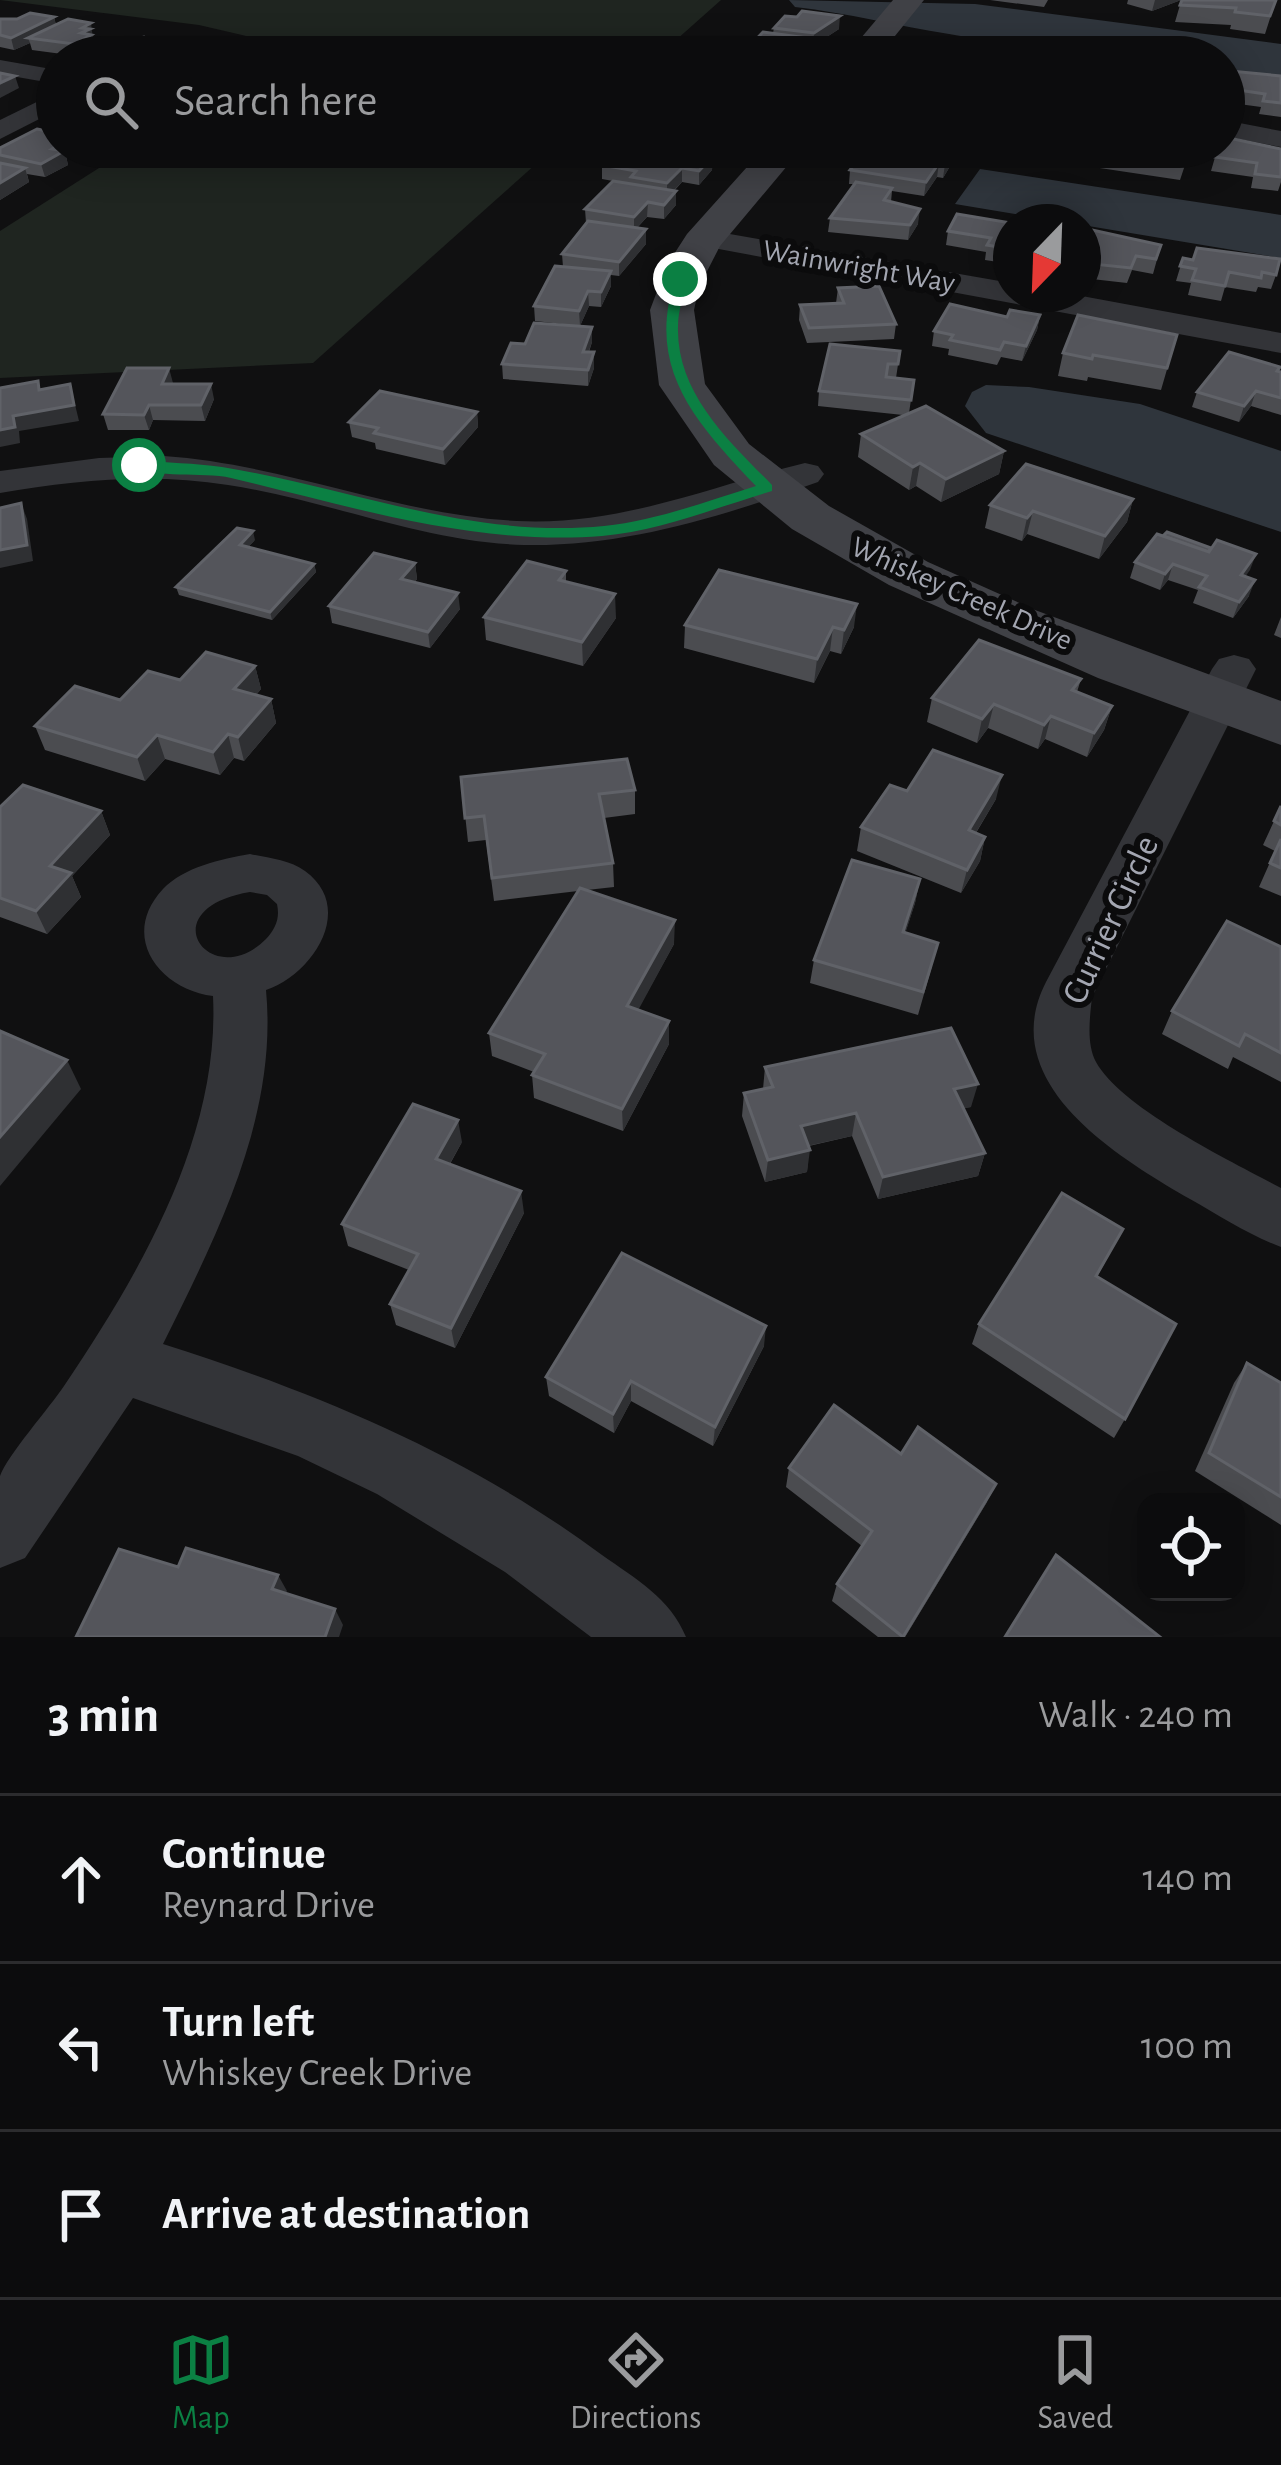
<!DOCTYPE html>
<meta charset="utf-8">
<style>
:root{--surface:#0c0c0d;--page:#151516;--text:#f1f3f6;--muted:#9a9b9d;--line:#2c2c2e;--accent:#0b8043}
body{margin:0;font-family:"Alegreya Sans",sans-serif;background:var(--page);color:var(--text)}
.controls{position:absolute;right:36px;bottom:36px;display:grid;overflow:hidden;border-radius:24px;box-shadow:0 6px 30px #0003}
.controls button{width:108px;height:108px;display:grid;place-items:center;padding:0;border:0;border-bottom:3px solid var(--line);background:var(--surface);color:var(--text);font:60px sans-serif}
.compass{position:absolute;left:993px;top:204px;width:108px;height:108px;border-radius:50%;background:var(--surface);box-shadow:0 6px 30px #0003;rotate:203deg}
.stop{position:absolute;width:36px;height:36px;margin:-27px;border:9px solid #0b8043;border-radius:50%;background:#fff}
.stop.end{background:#0b8043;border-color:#fff;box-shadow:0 3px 12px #0008}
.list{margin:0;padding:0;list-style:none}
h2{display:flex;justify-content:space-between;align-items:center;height:156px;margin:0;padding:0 48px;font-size:51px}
h2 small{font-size:39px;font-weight:400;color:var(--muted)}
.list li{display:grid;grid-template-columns:78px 1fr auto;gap:36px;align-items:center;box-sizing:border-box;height:168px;padding:0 48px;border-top:3px solid var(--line)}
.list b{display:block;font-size:45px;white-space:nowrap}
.list p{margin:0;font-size:39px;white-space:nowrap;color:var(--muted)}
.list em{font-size:39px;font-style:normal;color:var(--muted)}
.icon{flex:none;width:66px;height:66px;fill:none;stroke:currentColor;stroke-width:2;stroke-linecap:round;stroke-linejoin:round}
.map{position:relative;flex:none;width:1281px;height:1637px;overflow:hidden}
.search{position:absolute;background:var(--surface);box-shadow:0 6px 30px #0003;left:36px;right:36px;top:36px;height:132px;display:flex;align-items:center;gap:30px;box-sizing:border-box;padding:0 42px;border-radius:66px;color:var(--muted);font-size:45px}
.sheet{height:660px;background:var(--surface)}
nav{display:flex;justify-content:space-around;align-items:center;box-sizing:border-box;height:168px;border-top:3px solid var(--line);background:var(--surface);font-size:33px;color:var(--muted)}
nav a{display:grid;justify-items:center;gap:6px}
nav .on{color:var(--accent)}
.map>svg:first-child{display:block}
.green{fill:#1f2520}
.water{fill:#2f353c}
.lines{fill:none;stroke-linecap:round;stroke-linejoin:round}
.street{fill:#333438;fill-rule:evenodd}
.secondary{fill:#404146;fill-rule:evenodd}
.wall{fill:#4b4c50}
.shaded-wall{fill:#2f3033}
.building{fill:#54555b;stroke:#606268;stroke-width:3}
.route{fill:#0b8043}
.labels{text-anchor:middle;stroke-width:12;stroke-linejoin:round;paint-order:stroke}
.far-street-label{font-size:30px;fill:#a3a6b1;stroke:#0b0b0c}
.street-label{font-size:36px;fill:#a3a6b1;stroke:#0b0b0c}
</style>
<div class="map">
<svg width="1281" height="1637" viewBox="0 0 1281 1637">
<rect width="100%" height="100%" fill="#101011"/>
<g class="green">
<polygon points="0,0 721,0 657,57 274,57 290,46 199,25"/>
<polygon points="132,147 555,147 313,363 0,378 0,231"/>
</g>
<g class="water">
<path d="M789,0l186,4 306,40v35l-57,-8v-14c-93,0 -183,-7 -275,-23 -52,-8 -101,-21 -154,-27z"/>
<polygon points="980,169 1281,215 1281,258 955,204"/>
<polygon points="986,385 1029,387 1140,404 1281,451 1281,532 986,433 965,406 972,392"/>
</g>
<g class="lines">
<g class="street">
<polygon points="0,60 57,70 57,84 0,74"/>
<polygon points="57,92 57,110 0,139 0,120"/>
<polygon points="1224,120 1281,131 1281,147 1224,136"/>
<polygon points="707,230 1011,283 1011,294 1071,294 1281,333 1281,353 697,245 692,239 697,233"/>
<path d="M164,456c120,8 233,59 353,65 104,5 191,-34 288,-58l13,3 6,8 -6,8c-95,34 -192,65 -294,63 -102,-3 -196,-45 -296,-60 -76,-12 -152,-5 -228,8v-22l99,-13z"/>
<path d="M1234,655l15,4 7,10 -164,328c-2,20 -6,46 4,65 26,47 137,100 185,126v59c-32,-12 -61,-31 -91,-48 -72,-42 -196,-116 -144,-217l166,-313 7,-10z"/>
<path d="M250,854c18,4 40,6 55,17 51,37 8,103 -39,119 12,126 -48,243 -103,354 157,50 306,112 439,211 34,24 68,43 84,82h-95l-86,-65 -128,-78 -79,-38 -165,-58 -108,160 -25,10c0,-22 0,-72 0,-92 7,-20 50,-69 64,-90 76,-113 156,-249 149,-390 -54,-7 -94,-60 -50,-107 21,-22 58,-30 87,-35zM250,892l17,3 10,9c3,14 -1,24 -11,35 -55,55 -118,-30 -16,-47z"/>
</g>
<g class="secondary">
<polygon points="893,0 924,0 878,57 845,57"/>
<polygon points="765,147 803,147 720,246 699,287 694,310 705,384 749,444 829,506 928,562 1035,610 1281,701 1281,745 1098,678 889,585 792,529 714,465 659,385 650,310 667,265 687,234"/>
</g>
</g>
<g class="wall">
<polygon points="990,0 1048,0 1044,7"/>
<polygon points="1128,0 1181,0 1152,11 1127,4"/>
<polygon points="1276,0 1265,34 1230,29 1231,25 1175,22 1180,5"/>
<polygon points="54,17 56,25 94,35 92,37 94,47 77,56 32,50 30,43 14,50 0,47 0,19"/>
<polygon points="774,28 839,29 813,46 801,44 800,51 807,57 743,57 743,53 773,33"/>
<polygon points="938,51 1002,57 937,57"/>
<polygon points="1230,71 1281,76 1281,117 1259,114 1261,107 1224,102 1224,90"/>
<polygon points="636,147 733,147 730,150 714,148 707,156 713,156 712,170 699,185 682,182 674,191 676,205 664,219 647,217 637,228 646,229 646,244 619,276 611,275 611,286 601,307 589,306 580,326 535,321 534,306 563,267 562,254 586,223 585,209 613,181 602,179 602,165 653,154 657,151"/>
<polygon points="1011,147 1079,147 1070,163 1011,150"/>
<polygon points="1098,147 1191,147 1180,180 1093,167"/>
<polygon points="1218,147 1281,149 1281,182 1278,191 1251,188 1253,177 1211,171"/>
<polygon points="0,148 77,150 66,156 68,165 45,177 27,174 29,182 0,200"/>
<polygon points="951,155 949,168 943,178 937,177 924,196 892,191 891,202 918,224 908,240 828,232 830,218 854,184 849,184 850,170 881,161"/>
<polygon points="1011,223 1011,264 985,260 986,252 946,245 948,231"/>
<polygon points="1083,228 1161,245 1153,274 1132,270 1127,283 1083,278"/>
<polygon points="1183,258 1276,275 1271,289 1258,287 1256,292 1225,287 1221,301 1188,295 1191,283 1176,281"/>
<polygon points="838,288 896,324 894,339 807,343 799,320 800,305 836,303"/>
<polygon points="1040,315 1037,330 1022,361 1001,357 997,365 948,355 949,349 932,346 934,331 1007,317"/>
<polygon points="1177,335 1161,390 1088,377 1087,381 1058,376 1063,353"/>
<polygon points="592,342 589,352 594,352 594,368 588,386 503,379 502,364 525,344"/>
<polygon points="900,351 896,378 914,380 909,413 1004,451 999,474 941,502 916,486 909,490 858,457 861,434 903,415 818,406 819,391"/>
<polygon points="1278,371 1281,372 1281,415 1251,406 1239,422 1192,407 1197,392"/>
<polygon points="173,384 214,399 205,421 153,420 149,430 108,430 103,414"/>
<polygon points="477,412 478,427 445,465 376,449 375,443 352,437 349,422"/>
<polygon points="1133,499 1127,522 1099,559 1027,534 1022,541 985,528 990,505"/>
<polygon points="255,540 248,547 314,564 316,572 272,620 179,595 176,587"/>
<polygon points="1211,548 1256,554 1245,576 1249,596 1233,618 1193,603 1198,590 1168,580 1160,590 1130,578 1135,562"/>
<polygon points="415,563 417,579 414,583 460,609 430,648 332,623 329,606"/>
<polygon points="566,571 566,582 616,618 583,666 486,640 484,617"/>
<polygon points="1281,617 1281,638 1274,635"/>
<polygon points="685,625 854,627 841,654 830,651 814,683 684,648"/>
<polygon points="255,666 261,689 256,695 271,699 276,723 244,761 234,758 220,775 165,759 145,781 45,750 35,726 180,680"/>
<polygon points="1081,679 1077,692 1112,706 1104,730 1087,757 1045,739 1038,749 988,728 977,743 927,722 932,698"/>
<polygon points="461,777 635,790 635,814 604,818 613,863 614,887 587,890 674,944 638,1009 669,1021 669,1044 623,1131 534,1098 532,1075 534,1072 492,1056 489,1033 578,891 494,901 486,840 468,842"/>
<polygon points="907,791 996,799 976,833 985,837 980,861 961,893 857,851 861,827"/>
<polygon points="1281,806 1281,896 1259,887 1275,851 1263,845"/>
<polygon points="0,807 101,811 110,835 72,876 81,897 47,934 0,917"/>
<polygon points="920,879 915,903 905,933 932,966 918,1015 810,983 814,960"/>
<polygon points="1281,947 1281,1082 1233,1057 1228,1069 1162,1034 1172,1011"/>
<polygon points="765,1067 971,1107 963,1108 985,1153 978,1176 878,1199 852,1136 809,1146 807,1172 765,1182 742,1116 744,1093 763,1089"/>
<polygon points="462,1142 450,1164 524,1213 455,1348 396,1325 390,1304 409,1270 348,1246 342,1224"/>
<polygon points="1123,1229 1097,1277 1125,1419 1114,1438 972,1344 979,1324"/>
<polygon points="764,1346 713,1446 631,1401 614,1433 549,1396 546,1377"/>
<polygon points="1247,1363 1281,1383 1281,1525 1195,1471 1234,1383"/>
<polygon points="901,1454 987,1502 905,1637 878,1637 832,1601 837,1584 862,1546 786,1487 789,1468"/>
</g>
<g class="shaded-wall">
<polygon points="1155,0 1181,0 1152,11"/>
<polygon points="840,16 839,29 813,46 814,33"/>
<polygon points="54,17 57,29 28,38 30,43 14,50 11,38"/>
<polygon points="91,23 94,47 77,56 74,44 82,28"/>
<polygon points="801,37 800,50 794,57 790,49"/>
<polygon points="15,76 19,88 0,98 0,83"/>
<polygon points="57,146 77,147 77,150 66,156 68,165 45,177 41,164 52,149"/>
<polygon points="703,147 714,148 702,161"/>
<polygon points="951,155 949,168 943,178 945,164"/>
<polygon points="713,156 712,170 699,185 699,171"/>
<polygon points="939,163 937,177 924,196 926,182"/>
<polygon points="25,168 29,182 0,200 0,183"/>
<polygon points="682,168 682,182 667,197 667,183"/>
<polygon points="676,191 676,205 664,219 664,205"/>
<polygon points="648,202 647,217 634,231 634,217"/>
<polygon points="920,209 918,224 908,240 910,225"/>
<polygon points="646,229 646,244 619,276 619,262"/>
<polygon points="611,271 611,286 601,307 601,292"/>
<polygon points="588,291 589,306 580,326 579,311"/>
<polygon points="1040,315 1037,330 1022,361 1026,346"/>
<polygon points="592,327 592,342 583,367 583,352"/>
<polygon points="594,352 594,368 588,386 588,370"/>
<polygon points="169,368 173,383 162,384"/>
<polygon points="70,384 79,421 19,431 20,443 0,447 0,430 13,416"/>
<polygon points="211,384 214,399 205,421 201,405"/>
<polygon points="1256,391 1251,406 1239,422 1244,406"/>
<polygon points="149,405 153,420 149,430 144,415"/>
<polygon points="477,412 478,427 445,465 443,449"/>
<polygon points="1004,451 999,474 941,502 946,479"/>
<polygon points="920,463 916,486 909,490 913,467"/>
<polygon points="1133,499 1127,522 1099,559 1105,536"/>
<polygon points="21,503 27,519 33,561 0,568 0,550"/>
<polygon points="1033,511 1027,534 1022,541 1027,518"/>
<polygon points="253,531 255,540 242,553 240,545"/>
<polygon points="1256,554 1250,570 1235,591 1241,575"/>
<polygon points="415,563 417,579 403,596 401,579"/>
<polygon points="314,564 316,572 272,620 270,612"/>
<polygon points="1173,564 1168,580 1160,590 1165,574"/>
<polygon points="1255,580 1249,596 1233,618 1239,602"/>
<polygon points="458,593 460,609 430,648 428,632"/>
<polygon points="615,594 616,618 583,666 582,642"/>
<polygon points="857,604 854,627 841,654 844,630"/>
<polygon points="833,627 830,651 814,683 817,659"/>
<polygon points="255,666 261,689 241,713 234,689"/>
<polygon points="271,699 276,723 244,761 238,737"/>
<polygon points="994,704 988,728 977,743 982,719"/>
<polygon points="1112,706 1104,730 1087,757 1094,733"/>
<polygon points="1051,716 1045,739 1038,749 1044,725"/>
<polygon points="228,734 234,758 220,775 213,752"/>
<polygon points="157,735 165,759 145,781 137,757"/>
<polygon points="1002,775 996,799 963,854 969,830"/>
<polygon points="101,811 110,835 72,876 81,897 47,934 36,911 50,866"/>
<polygon points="985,837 980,861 961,893 967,870"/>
<polygon points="920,879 915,903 898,956 903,932"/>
<polygon points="675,920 674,944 628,1029 627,1006"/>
<polygon points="669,1021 669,1044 623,1131 622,1109"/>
<polygon points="67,1060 81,1089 0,1186 0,1137"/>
<polygon points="978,1084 971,1107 948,1112 954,1089"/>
<polygon points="856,1113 852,1136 798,1148 801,1126"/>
<polygon points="458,1120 462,1142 440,1181 436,1159"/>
<polygon points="810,1150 807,1172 765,1182 768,1160"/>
<polygon points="985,1153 978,1176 878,1199 883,1177"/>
<polygon points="521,1191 524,1213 455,1348 451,1328"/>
<polygon points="766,1326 764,1346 713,1446 715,1427"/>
<polygon points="631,1381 631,1401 614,1433 613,1414"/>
<polygon points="996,1484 987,1502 905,1637 903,1637"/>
<polygon points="278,1575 287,1591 281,1605 272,1589"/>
<polygon points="335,1609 343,1625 339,1637 325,1637"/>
</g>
<g class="building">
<polygon points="1182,0 1276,0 1270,16 1235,12 1236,8 1180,5"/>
<polygon points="802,11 840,16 814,33 774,28 785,16 797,17"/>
<polygon points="30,13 54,17 11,38 0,35 0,19 17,19"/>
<polygon points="68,19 91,23 82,28 90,29 81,33 91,35 74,44 28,38"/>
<polygon points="763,32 801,37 790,49 807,52 802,57 774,57 743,53"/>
<polygon points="144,37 172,52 154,57 106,57 119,54 107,46"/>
<polygon points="947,39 1005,43 997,57 964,57 938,51"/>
<polygon points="1034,44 1063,47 1060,53 1092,57 1025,57"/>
<polygon points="1230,71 1281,76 1281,103 1263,101 1265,94 1225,88"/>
<polygon points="0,73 15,76 0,83"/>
<polygon points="37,129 57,133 57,146 52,149 64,151 41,164 0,155 0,148"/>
<polygon points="1224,137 1281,149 1281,177 1255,174 1257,163 1215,157 1218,147 1224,147"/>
<polygon points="892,147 902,147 951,155 945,164 939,163 926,182 850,170 859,158 881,161"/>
<polygon points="1098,147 1190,147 1185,160"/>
<polygon points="621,148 653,154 660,148 713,156 699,171 682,168 667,183 631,177 636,171 602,165"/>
<polygon points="0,163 25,168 0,183"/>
<polygon points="613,181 676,191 664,205 648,202 634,217 585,209"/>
<polygon points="856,182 892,188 884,200 920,209 910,225 830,218"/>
<polygon points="957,214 1011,223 1011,249 987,245 991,238 948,231"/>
<polygon points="588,221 646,229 619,262 562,254"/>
<polygon points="1083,228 1161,245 1156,259 1136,256 1131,268 1083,263"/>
<polygon points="1197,248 1280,259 1276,275 1262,272 1261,278 1229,272 1225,286 1192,280 1196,269 1180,266 1183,258 1193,260"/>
<polygon points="555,266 611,271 601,292 588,291 579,311 534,306"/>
<polygon points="879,286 896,324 809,328 800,305 844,303 838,288"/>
<polygon points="950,304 1007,317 1010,310 1040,315 1026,346 1004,342 1000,350 950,340 953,335 934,331"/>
<polygon points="1078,315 1177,335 1167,368 1093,355 1092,359 1063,353"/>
<polygon points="534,323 592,327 583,352 594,352 588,370 502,364 511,343 525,344"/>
<polygon points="830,344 900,351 898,364 888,364 886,377 914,380 911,400 819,391"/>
<polygon points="1229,352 1280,367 1277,371 1281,372 1281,398 1256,391 1244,406 1197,392"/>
<polygon points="127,368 169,368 162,384 211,384 201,405 149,405 144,415 103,414"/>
<polygon points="38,381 39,390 70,384 74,405 13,416 15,427 0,430 0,388"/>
<polygon points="380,391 477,412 443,449 374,433 378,428 349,422"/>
<polygon points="926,406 1004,451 946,479 920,463 913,467 861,434"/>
<polygon points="1026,464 1133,499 1105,536 1033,511 1027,518 990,505"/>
<polygon points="21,503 27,545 0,550 0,508"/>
<polygon points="237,528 253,531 240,545 314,564 270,612 176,587"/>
<polygon points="1167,532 1211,548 1208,552 1163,536"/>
<polygon points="1157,534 1209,552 1217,540 1256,554 1241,575 1255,580 1239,602 1199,587 1207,576 1173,564 1165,574 1135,562"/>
<polygon points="374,553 415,563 401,579 458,593 428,632 329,606"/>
<polygon points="527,561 566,571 559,580 615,594 582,642 484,617"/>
<polygon points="719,570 857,604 844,630 833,627 817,659 685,625"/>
<polygon points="979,640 1081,679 1072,690 1112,706 1094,733 1051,716 1044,725 994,704 982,719 932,698"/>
<polygon points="206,652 255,666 234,689 271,699 238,737 228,734 213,752 157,735 137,757 35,726 75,686 120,700 148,671 180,680"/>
<polygon points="933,750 1002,775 969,830 985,837 967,870 861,827 890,785 907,791"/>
<polygon points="627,759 635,790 599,794 613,863 492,878 484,816 465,818 461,777"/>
<polygon points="23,785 101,811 50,866 71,873 36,911 0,898 0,807"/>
<polygon points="1281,806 1281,825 1274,821"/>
<polygon points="1281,839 1281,868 1270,863"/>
<polygon points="852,860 920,879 903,932 938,943 923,992 814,960"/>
<polygon points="580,888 675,920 627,1006 669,1021 622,1109 532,1075 545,1054 489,1033"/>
<polygon points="1227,921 1281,947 1281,1053 1245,1034 1239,1046 1172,1011"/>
<polygon points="951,1028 978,1084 954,1089 985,1153 883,1177 856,1113 801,1126 810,1150 768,1160 744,1093 773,1087 765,1067"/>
<polygon points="0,1031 67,1060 0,1137"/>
<polygon points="413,1104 458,1120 436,1159 521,1191 451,1328 390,1304 418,1254 342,1224"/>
<polygon points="1062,1193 1123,1229 1096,1276 1176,1324 1125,1419 979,1324"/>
<polygon points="622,1253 766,1326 715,1427 631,1381 613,1414 546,1377"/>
<polygon points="1247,1363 1281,1383 1281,1497 1209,1453"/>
<polygon points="834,1405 901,1454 918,1427 996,1484 903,1637 837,1584 872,1531 789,1468"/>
<polygon points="186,1548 278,1575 272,1589 335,1609 325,1637 76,1637 119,1549 178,1567"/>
<polygon points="1056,1555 1160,1637 1005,1637"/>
</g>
<path class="route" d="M676,277l11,2c-3,15 -9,32 -9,47 -2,67 51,115 94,159v6c-55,16 -112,40 -170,45 -127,10 -249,-29 -371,-58 -30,-7 -74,2 -100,-13l8,-5c27,3 56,3 83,7 129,21 249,72 382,59 51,-5 103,-25 152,-40 -59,-62 -112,-118 -80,-209z"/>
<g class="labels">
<g class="far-street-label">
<text transform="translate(859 266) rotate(10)" y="10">Wainwright Way</text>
<text transform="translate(962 593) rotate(24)" y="10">Whiskey Creek Drive</text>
</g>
<g class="street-label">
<text transform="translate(1109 919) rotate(-65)" y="13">Currier Circle</text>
</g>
</g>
</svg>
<div class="controls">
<button><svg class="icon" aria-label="locate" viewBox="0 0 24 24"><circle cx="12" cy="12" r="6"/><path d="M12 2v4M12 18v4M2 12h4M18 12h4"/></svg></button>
</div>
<svg class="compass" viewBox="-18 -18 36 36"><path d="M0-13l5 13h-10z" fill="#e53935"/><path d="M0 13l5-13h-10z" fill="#9a9b9d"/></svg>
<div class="stop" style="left:139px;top:465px"></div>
<div class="stop end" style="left:680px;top:279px"></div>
<div class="search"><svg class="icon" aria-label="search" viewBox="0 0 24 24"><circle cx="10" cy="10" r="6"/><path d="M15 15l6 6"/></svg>Search here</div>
</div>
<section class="sheet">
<h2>3 min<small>Walk · 240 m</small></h2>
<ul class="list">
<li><svg class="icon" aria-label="ahead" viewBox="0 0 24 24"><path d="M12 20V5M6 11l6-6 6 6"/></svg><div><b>Continue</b><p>Reynard Drive</p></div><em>140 m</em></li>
<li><svg class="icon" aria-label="left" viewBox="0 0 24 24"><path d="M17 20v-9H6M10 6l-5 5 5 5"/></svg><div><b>Turn left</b><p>Whiskey Creek Drive</p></div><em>100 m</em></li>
<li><svg class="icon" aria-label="arrive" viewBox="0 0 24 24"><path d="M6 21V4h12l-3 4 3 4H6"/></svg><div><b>Arrive at destination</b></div></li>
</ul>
</section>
<nav>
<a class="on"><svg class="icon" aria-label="map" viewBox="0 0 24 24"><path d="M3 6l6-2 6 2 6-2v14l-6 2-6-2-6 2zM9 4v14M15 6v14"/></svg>Map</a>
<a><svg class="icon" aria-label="directions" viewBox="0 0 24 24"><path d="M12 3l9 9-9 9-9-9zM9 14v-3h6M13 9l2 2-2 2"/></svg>Directions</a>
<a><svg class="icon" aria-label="saved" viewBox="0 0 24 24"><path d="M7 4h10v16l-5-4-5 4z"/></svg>Saved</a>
</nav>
